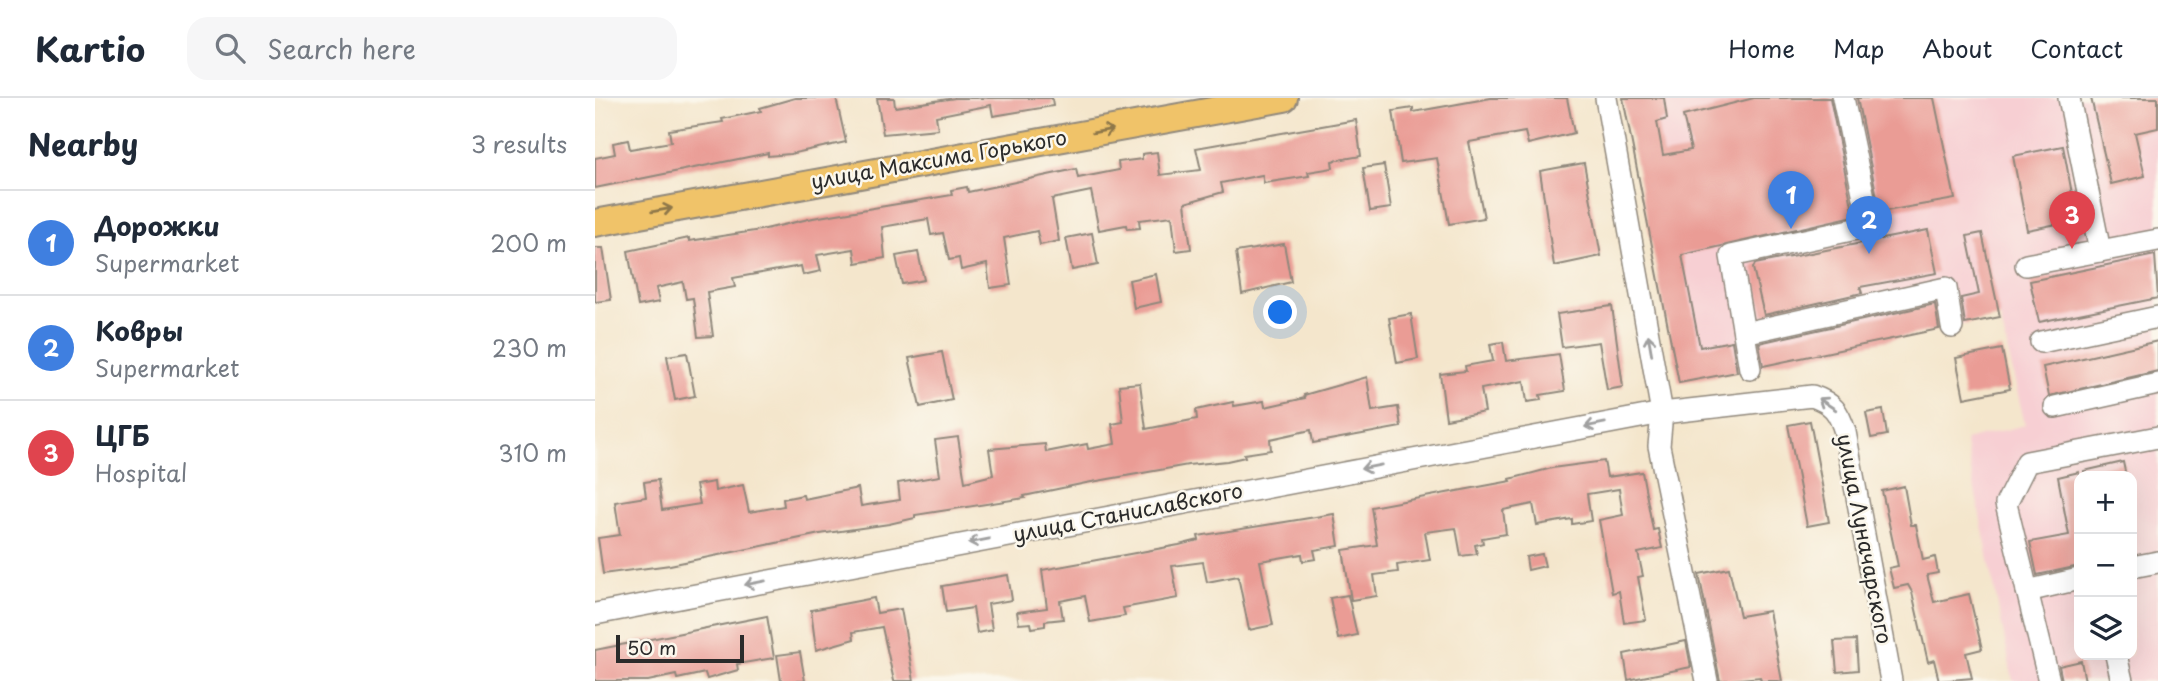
<!DOCTYPE html>
<meta charset="utf-8">
<style>
:root{--surface:#fff;--page:#f6f6f7;--text:#1f2937;--muted:#747a83;--line:#e0e1e3;--accent:#1f6fb2}
body{margin:0;font-family:"Playpen Sans",sans-serif;background:var(--page);color:var(--text)}
.controls{position:absolute;right:21px;bottom:21px;display:grid;overflow:hidden;border-radius:14px;box-shadow:0 7px 28px #0002}
.controls button{width:63px;height:63px;display:grid;place-items:center;padding:0;border:0;border-bottom:2px solid var(--line);background:var(--surface);color:var(--text);font:35px sans-serif}
.scale{position:absolute;left:21px;bottom:18px;width:128px;box-sizing:border-box;padding-left:7px;border:4px solid #2b2b2b;border-top:0;font-size:19px;line-height:24px;white-space:nowrap;color:#2b2b2b;-webkit-text-stroke:5px #fbf7ec;paint-order:stroke}
.you{position:absolute;left:686px;top:215px;width:24px;height:24px;margin:-18px;border:5px solid #fff;border-radius:50%;background:#1a73e8;box-shadow:0 0 0 10px #1a73e833}
.badge{display:grid;place-items:center;width:46px;height:46px;border-radius:50%;background:var(--accent);color:#fff;font-size:23px;font-weight:700}
.pin{position:absolute;translate:-50% -58px;filter:drop-shadow(0 2px 4px #0008)}
.pin::after{content:'';position:absolute;top:37px;width:24px;height:21px;background:inherit;clip-path:polygon(0 0,100% 0,50% 100%)}
.list{margin:0;padding:0;list-style:none}
h2{display:flex;justify-content:space-between;align-items:center;height:91px;margin:0;padding:0 28px;font-size:30px}
h2 small{font-size:23px;font-weight:400;color:var(--muted)}
.list li{display:grid;grid-template-columns:46px 1fr auto;gap:21px;align-items:center;box-sizing:border-box;height:105px;padding:0 28px;border-top:2px solid var(--line)}
.list b{display:block;font-size:26px;white-space:nowrap}
.list p{margin:0;font-size:23px;white-space:nowrap;color:var(--muted)}
.list em{font-size:23px;font-style:normal;color:var(--muted)}
.icon{flex:none;width:38px;height:38px;fill:none;stroke:currentColor;stroke-width:2;stroke-linecap:round;stroke-linejoin:round}
.map{position:relative;flex:none;width:1563px;height:583px;overflow:hidden}
header{display:flex;align-items:center;gap:42px;box-sizing:border-box;height:98px;padding:0 35px;background:var(--surface);border-bottom:2px solid var(--line)}
header strong{font-size:33px}
nav{display:flex;gap:38px;margin-inline-start:auto;font-size:24px}
.search{width:490px;height:63px;background:var(--page);display:flex;align-items:center;gap:18px;box-sizing:border-box;padding:0 24px;border-radius:21px;color:var(--muted);font-size:26px}
main{display:flex}
aside{flex:1;background:var(--surface)}
.map>svg:first-child{display:block}
.built{fill:#f7cfd3;fill-rule:evenodd}
.building{fill:#ea9c95}
.lines{fill:none;stroke-linecap:round;stroke-linejoin:round}
.minor-casing{stroke:#90887c;stroke-width:24}
.major-casing{stroke:#90887c;stroke-width:30}
.minor{stroke:#fff;stroke-width:21}
.major{stroke:#f0c369;stroke-width:26}
.oneway{stroke:#8e774a}
.oneway2{stroke:#a0a0a0}
.labels{text-anchor:middle;stroke-width:5;stroke-linejoin:round;paint-order:stroke}
.street-label{font-size:21px;fill:#2b2b2b;stroke:#fbf7ec}
</style>
<header>
<strong>Kartio</strong>
<div class="search"><svg class="icon" aria-label="search" viewBox="0 0 24 24"><circle cx="10" cy="10" r="6"/><path d="M15 15l6 6"/></svg>Search here</div>
<nav><a>Home</a><a>Map</a><a>About</a><a>Contact</a></nav>
</header>
<main>
<aside>
<h2>Nearby<small>3 results</small></h2>
<ul class="list">
<li><span class="badge" style="background:#3f7fe0">1</span><div><b>Дорожки</b><p>Supermarket</p></div><em>200 m</em></li>
<li><span class="badge" style="background:#3f7fe0">2</span><div><b>Ковры</b><p>Supermarket</p></div><em>230 m</em></li>
<li><span class="badge" style="background:#e0444e">3</span><div><b>ЦГБ</b><p>Hospital</p></div><em>310 m</em></li>
</ul>
</aside>
<div class="map">
<svg width="1563" height="583" viewBox="0 0 1563 583">
<rect width="100%" height="100%" fill="#fbf7ec"/>
<filter id="ink" filterUnits="userSpaceOnUse"><feTurbulence type="fractalNoise" baseFrequency=".0143" numOctaves="2"/><feDisplacementMap in="SourceGraphic" scale="14" xChannelSelector="R" yChannelSelector="G"/><feConvolveMatrix kernelMatrix="1 2 1 2 8 2 1 2 1" color-interpolation-filters="sRGB"/></filter>
<filter id="wash" filterUnits="userSpaceOnUse"><feTurbulence type="fractalNoise" baseFrequency=".00686" numOctaves="4" result="noise"/><feDisplacementMap in="SourceGraphic" scale="28" xChannelSelector="R" yChannelSelector="G"/><feGaussianBlur stdDeviation="1.57" result="paint"/><feColorMatrix in="noise" values="0 0 0 0 0 0 0 0 0 0 0 0 0 0 0 0 0 1.4 0 .05"/><feComposite in="paint" operator="in"/></filter>
<g filter="url(#wash)">
<rect width="100%" height="100%" fill="#f4e6cc"/>
<path class="built" d="M1028,0h535v583h-145l-48,-241 60,-15 -25,-108 -321,66zM1484,378h53v179h-53z"/>
<g id="blocks">
<g class="building">
<polygon points="200,0 241,0 251,44 195,56 173,58 173,55 0,90 0,60 20,56 18,45 33,42 35,51 76,44 74,32 128,24 127,21 166,13 165,10"/>
<polygon points="282,0 299,0 300,9 360,0 457,0 458,8 398,18 396,7 341,18 343,31 288,36"/>
<polygon points="896,0 972,0 979,35 933,46 930,34 874,44 889,120 854,126 842,60 806,65 798,13 818,10 818,14"/>
<polygon points="1028,0 1069,0 1072,21 1062,24 1068,57 1096,52 1088,18 1159,0 1235,0 1259,118 1087,157 1105,249 1137,243 1142,274 1084,285"/>
<polygon points="1262,0 1339,0 1360,101 1285,114"/>
<polygon points="1496,0 1563,0 1563,30 1540,35 1550,78 1516,86"/>
<polygon points="761,22 766,58 737,63 738,70 713,74 714,78 669,85 667,77 626,85 628,94 590,105 596,151 581,153 577,118 544,122 545,130 532,131 531,127 504,132 496,93 457,101 464,143 445,147 442,133 409,140 416,187 395,190 392,166 366,172 364,160 354,162 348,135 336,137 333,121 287,129 290,160 261,165 259,151 222,157 226,173 208,177 206,168 138,180 140,189 112,194 118,238 103,239 98,200 91,201 88,184 61,190 64,204 43,208 33,153 94,140 94,143 166,132 218,120 357,97 356,92 372,89 373,94 481,71 483,80 524,72 523,64 547,61 547,56 562,54 565,77 606,72 601,50"/>
<polygon points="1468,48 1482,122 1432,132 1418,58"/>
<polygon points="989,65 1006,158 959,168 945,73"/>
<polygon points="789,67 796,110 775,113 768,70"/>
<polygon points="1333,132 1342,175 1265,189 1267,195 1169,217 1158,170 1160,166"/>
<polygon points="497,135 503,167 477,172 471,140"/>
<polygon points="1387,135 1405,219 1370,226 1366,200 1384,196 1372,138"/>
<polygon points="689,146 696,184 647,196 641,154"/>
<polygon points="0,150 8,150 16,202 0,204"/>
<polygon points="323,154 329,182 307,186 301,158"/>
<polygon points="1560,157 1563,200 1444,224 1435,183"/>
<polygon points="561,176 566,204 539,210 534,182"/>
<polygon points="1340,206 1344,231 1168,268 1164,245"/>
<polygon points="1017,208 1028,289 1012,292 1004,244 967,249 962,216"/>
<polygon points="816,216 823,261 802,265 794,220"/>
<polygon points="1563,243 1563,273 1454,298 1448,269"/>
<polygon points="908,244 911,263 964,256 970,293 945,297 946,302 932,304 929,283 886,291 890,314 851,321 845,276 871,273 870,268 898,263 895,246"/>
<polygon points="1407,251 1415,291 1369,300 1361,260"/>
<polygon points="347,254 357,302 325,309 314,260"/>
<polygon points="92,255 100,298 80,302 72,258"/>
<polygon points="772,279 777,313 803,309 806,329 718,345 716,332 675,341 676,352 649,356 650,359 632,363 593,367 491,385 429,398 430,400 320,417 320,420 294,426 225,436 75,467 8,476 3,440 25,437 20,404 51,399 49,384 63,382 67,412 105,406 101,387 119,384 120,393 148,387 154,414 189,408 188,401 208,397 209,401 263,390 266,408 305,402 303,385 345,378 340,342 363,339 370,384 398,377 394,351 450,346 451,354 492,346 493,351 520,346 517,326 528,324 524,287 545,285 551,331 602,321 601,312 638,304 639,308 669,303 670,309 710,300 709,297"/>
<polygon points="1288,312 1292,337 1276,340 1271,315"/>
<polygon points="1215,323 1234,424 1212,428 1193,327"/>
<polygon points="1009,363 1012,379 1047,374 1058,432 1063,431 1067,450 1043,455 1048,478 1043,479 1051,522 1029,525 1024,493 1017,495 1004,422 1028,417 1024,391 992,396 996,423 977,426 977,421 942,427 938,406 908,412 911,436 887,440 888,445 880,447 882,456 866,458 861,430 830,434 835,462 802,467 803,474 779,477 782,498 756,502 748,452 782,447 776,409 916,383 915,381 957,370"/>
<polygon points="1528,364 1531,378 1490,378 1489,373"/>
<polygon points="1484,374 1484,468 1442,477 1435,444 1474,437 1463,379"/>
<polygon points="1309,388 1316,427 1321,427 1328,462 1340,459 1343,475 1332,477 1339,504 1374,496 1387,551 1371,555 1377,580 1344,583 1339,562 1333,564 1317,494 1313,487 1299,490 1294,470 1303,468 1287,393"/>
<polygon points="739,416 744,448 719,452 721,461 708,463 707,456 665,463 678,527 654,532 643,478 612,484 608,464 577,468 583,500 528,510 530,518 495,524 490,498 465,503 468,521 450,523 450,528 437,530 436,525 424,526 422,514 452,510 447,472 584,447 604,442 603,438"/>
<polygon points="947,456 950,468 933,472 931,459"/>
<polygon points="1134,470 1145,518 1174,513 1187,583 1166,583 1165,579 1125,583 1104,476"/>
<polygon points="413,477 417,502 393,506 397,532 382,535 378,510 351,514 347,488"/>
<polygon points="753,497 762,537 743,541 735,500"/>
<polygon points="279,500 282,515 306,511 319,583 299,583 287,529 258,534 259,541 221,552 216,512"/>
<polygon points="172,518 179,560 142,566 143,572 112,581 110,575 82,581 81,577 53,583 0,583 0,552"/>
<polygon points="1261,542 1263,572 1242,574 1239,543"/>
<polygon points="1091,543 1096,569 1033,582 1029,556"/>
<polygon points="205,554 210,583 186,583 182,557"/>
<polygon points="1486,563 1490,583 1467,583 1464,568"/>
</g>
</g>
</g>
<g filter="url(#ink)">
<use href="#blocks" fill-opacity="0" stroke="#90887c" stroke-width="2"/>
<g class="lines">
<g class="minor-casing">
<g id="minor">
<polyline points="1011,0 1067,315 1064,348 1112,583"/>
<polyline points="1474,0 1505,153"/>
<polyline points="1431,167 1563,142"/>
<polyline points="1149,235 1351,190 1357,229"/>
<polyline points="1446,244 1563,219"/>
<polyline points="1155,271 1136,158 1275,128 1248,0"/>
<polyline points="1460,309 1563,286"/>
<polyline points="1537,469 1563,464"/>
<polyline points="1432,493 1484,481"/>
<path d="M0,516l1067,-201 150,-17c21,7 27,16 33,36l46,249"/>
<polyline points="1521,557 1527,583"/>
<polyline points="1454,583 1411,406 1432,364 1563,339"/>
</g>
</g>
<g class="major-casing">
<polyline id="major" points="0,125 689,0"/>
</g>
<use href="#minor" class="minor"/>
<use href="#major" class="major"/>
</g>
<defs><path id="oneway-shaft" d="M-6 0H5M1.5-3L5.5 0L1.5 3" fill="none" stroke-width="1.6" stroke-linecap="round" stroke-linejoin="round" transform="scale(1.75)"/></defs>
<g class="oneway">
<use href="#oneway-shaft" transform="translate(508 33) rotate(-10)"/>
<use href="#oneway-shaft" transform="translate(67 112) rotate(-10)"/>
</g>
<g class="oneway2">
<use href="#oneway-shaft" transform="translate(1055 247) rotate(-100)"/>
<use href="#oneway-shaft" transform="translate(1232 306) rotate(-147)"/>
<use href="#oneway-shaft" transform="translate(1000 327) rotate(169)"/>
<use href="#oneway-shaft" transform="translate(776 369) rotate(169)"/>
<use href="#oneway-shaft" transform="translate(384 443) rotate(169)"/>
<use href="#oneway-shaft" transform="translate(160 485) rotate(169)"/>
</g>
</g>
<g class="labels">
<g class="street-label">
<text transform="translate(344 62) rotate(-10)" y="7">улица Максима Горького</text>
<text transform="translate(533 415) rotate(-11)" y="7">улица Станиславского</text>
<text transform="translate(1269 441) rotate(79)" y="7">улица Луначарского</text>
</g>
</g>
</svg>
<div class="controls">
<button>+</button>
<button>−</button>
<button><svg class="icon" aria-label="layers" viewBox="0 0 24 24"><path d="M12 4l9 5-9 5-9-5zM3 14l9 5 9-5"/></svg></button>
</div>
<div class="scale">50 m</div>
<div class="you"></div>
<div class="pin badge" style="left:1196px;top:131px;background:#3f7fe0">1</div>
<div class="pin badge" style="left:1274px;top:156px;background:#3f7fe0">2</div>
<div class="pin badge" style="left:1477px;top:151px;background:#e0444e">3</div>
</div>
</main>
